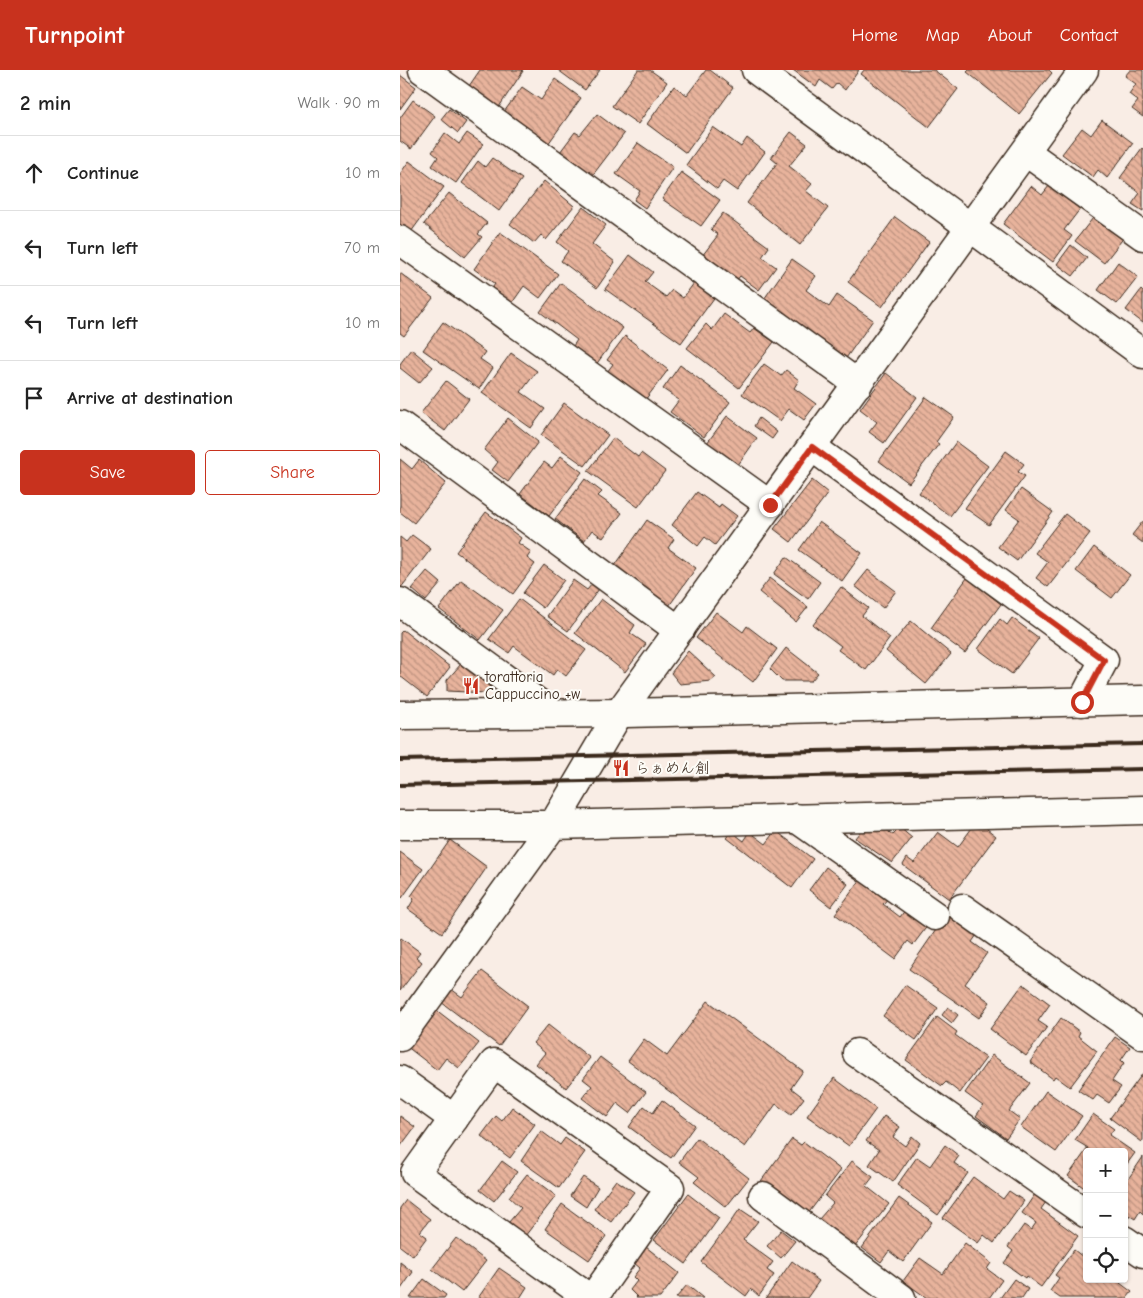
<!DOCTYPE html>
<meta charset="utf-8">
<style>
:root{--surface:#fff;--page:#f2f2f2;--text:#222;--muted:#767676;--line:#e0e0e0;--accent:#c8321e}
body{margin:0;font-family:"Comic Neue","Klee One",sans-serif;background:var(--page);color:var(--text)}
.controls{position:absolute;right:15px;bottom:15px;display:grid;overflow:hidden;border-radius:5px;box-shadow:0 1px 4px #0004}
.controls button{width:45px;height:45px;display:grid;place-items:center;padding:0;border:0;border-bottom:1px solid var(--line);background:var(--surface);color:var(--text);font:25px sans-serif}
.stop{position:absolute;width:15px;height:15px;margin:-11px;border:4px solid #c8321e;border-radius:50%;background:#fff}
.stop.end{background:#c8321e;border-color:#fff;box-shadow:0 1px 5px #0008}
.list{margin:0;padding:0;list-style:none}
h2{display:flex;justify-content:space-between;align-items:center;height:65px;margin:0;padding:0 20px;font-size:21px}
h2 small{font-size:16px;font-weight:400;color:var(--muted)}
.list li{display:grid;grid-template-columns:32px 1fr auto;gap:15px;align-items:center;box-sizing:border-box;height:75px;padding:0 20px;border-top:1px solid var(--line)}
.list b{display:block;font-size:19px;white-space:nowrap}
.list em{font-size:16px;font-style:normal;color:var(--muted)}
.actions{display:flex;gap:10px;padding:15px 20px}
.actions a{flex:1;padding:11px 0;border:1px solid var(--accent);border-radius:5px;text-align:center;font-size:18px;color:var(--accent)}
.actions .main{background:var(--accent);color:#fff}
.icon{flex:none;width:28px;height:28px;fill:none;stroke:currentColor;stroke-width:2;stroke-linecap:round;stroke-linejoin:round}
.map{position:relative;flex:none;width:743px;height:1228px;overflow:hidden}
header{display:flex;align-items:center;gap:30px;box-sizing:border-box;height:70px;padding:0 25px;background:var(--accent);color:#fff}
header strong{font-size:24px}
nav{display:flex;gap:28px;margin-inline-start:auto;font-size:18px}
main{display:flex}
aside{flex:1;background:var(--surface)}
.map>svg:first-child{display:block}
.building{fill:url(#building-back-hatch);stroke:#3b2a1e}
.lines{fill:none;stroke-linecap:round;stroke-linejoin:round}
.street-casing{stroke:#3b2a1e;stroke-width:31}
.street{stroke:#fdfcf7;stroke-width:28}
.rail{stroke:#3b2a1e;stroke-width:4}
.route{stroke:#c8321e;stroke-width:6}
.labels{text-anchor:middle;stroke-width:4;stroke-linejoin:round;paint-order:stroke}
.poi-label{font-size:15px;fill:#3b2a1e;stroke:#fdfcf7;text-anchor:start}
</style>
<header>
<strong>Turnpoint</strong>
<nav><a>Home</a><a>Map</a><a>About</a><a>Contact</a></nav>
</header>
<main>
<aside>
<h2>2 min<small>Walk · 90 m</small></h2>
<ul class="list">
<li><svg class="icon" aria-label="ahead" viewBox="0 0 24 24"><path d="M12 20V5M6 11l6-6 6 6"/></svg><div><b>Continue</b></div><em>10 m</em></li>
<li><svg class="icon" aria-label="left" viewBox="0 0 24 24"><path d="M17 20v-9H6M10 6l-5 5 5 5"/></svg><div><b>Turn left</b></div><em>70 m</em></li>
<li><svg class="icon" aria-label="left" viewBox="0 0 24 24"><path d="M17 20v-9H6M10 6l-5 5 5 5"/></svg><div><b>Turn left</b></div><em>10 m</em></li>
<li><svg class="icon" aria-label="arrive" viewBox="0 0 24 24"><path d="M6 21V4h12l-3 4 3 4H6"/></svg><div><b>Arrive at destination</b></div></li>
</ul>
<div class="actions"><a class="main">Save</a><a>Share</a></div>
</aside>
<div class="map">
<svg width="743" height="1228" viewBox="0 0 743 1228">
<defs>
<pattern id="building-back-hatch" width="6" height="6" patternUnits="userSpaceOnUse" patternTransform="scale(1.25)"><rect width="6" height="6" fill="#e8b39c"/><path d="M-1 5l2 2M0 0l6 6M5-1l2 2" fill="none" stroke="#bd927f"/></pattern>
</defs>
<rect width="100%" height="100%" fill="#f9ede5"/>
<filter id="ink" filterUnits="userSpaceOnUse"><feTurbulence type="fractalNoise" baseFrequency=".02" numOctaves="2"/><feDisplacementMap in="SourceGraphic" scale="10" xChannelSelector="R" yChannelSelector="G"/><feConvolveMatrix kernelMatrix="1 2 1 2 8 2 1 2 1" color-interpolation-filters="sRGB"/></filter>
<g filter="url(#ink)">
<g class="building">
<polygon points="80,0 122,0 123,1 99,37 69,16"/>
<polygon points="158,0 200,0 185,20"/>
<polygon points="238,0 250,0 267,12 238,54 212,36"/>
<polygon points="306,0 310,0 333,18 286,83 247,54 274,16 287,25"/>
<polygon points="393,0 459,0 445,20 437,13 432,19 420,10 416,17"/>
<polygon points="464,0 534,0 558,19 529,57 461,4"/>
<polygon points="569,0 649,0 652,3 619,44 567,2"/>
<polygon points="730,0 743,0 743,47 732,39 738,31 729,24 736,14 725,6"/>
<polygon points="0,5 16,17 0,39"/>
<polygon points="155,9 181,28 148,74 104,42 122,17 141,30"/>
<polygon points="13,30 35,46 11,79 0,71 0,48"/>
<polygon points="49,39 66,52 58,63 41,49"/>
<polygon points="197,44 224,64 192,106 160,82 175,62 180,65"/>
<polygon points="702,50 733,73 707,108 698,100 693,107 662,84 682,58 691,65"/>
<polygon points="313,57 341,77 347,68 365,82 337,121 323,111 317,119 286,95"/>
<polygon points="391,62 407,74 389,96 412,114 406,121 428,138 400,175 347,133 377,93 371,88"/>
<polygon points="45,63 59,74 67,63 83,74 56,113 32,96 38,87 32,82"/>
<polygon points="238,73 273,97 245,138 234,130 240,121 216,104"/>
<polygon points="742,78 743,79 743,141 732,134 740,123 720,108"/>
<polygon points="92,88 122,109 99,141 62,113 78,91 85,97"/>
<polygon points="9,91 44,117 11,162 0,154 0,104"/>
<polygon points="281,102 320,130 301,156 262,129"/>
<polygon points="144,111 174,136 146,170 141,165 134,173 110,154"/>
<polygon points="631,116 642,125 649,116 680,139 664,160 672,166 653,192 603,154"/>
<polygon points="49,123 87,153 78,164 82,167 65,187 24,154"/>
<polygon points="183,137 206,155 192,174 215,192 197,218 161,191 168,181 157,172"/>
<polygon points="323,143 369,177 362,187 376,197 359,220 340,206 336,211 302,186 318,165 311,159"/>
<polygon points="696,144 725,166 704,193 675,171"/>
<polygon points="495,147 529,172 482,237 448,212"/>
<polygon points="100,162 158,204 140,228 124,216 110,236 90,221 95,214 74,199"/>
<polygon points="671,175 687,188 673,206 657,194"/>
<polygon points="230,185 253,202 245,212 266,227 272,220 283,228 294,213 314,228 281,273 205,219"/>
<polygon points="392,189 416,206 406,220 429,237 437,225 473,250 444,291 362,232"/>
<polygon points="718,192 738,207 717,234 698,220"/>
<polygon points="0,203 33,228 4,266 0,263"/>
<polygon points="161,213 223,258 195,296 171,279 177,270 140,242"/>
<polygon points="741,220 743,222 743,253 726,240"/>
<polygon points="324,244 350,263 354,258 374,272 339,318 287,278 306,254 312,260"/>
<polygon points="43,252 85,282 80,289 93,298 79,319 23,280"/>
<polygon points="225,266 268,300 245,330 207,302 213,294 207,290"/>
<polygon points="11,279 33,297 19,313 0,298 0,294"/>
<polygon points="111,283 137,301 121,322 145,339 131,358 82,323"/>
<polygon points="364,294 381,306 386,300 399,310 394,318 416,334 404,350 389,339 380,351 342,324"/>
<polygon points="280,295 330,332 304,367 270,342 279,330 263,319"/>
<polygon points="486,303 517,327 484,373 469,362 477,352 460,339"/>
<polygon points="46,311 69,329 45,361 21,343"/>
<polygon points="526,327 554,347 536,372 539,374 509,413 479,391"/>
<polygon points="164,333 208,365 185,396 141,365"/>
<polygon points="327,346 357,368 338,395 307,373"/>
<polygon points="108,348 138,372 108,412 92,400 98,392 84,380"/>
<polygon points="359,348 377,362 372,369 354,356"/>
<polygon points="213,368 238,387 241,383 265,401 238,437 188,401"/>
<polygon points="556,372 588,396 550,446 519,423"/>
<polygon points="606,381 624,394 618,402 625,406 589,455 565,438"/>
<polygon points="161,386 182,402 149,446 120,424 144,392 152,398"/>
<polygon points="0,389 12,399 19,390 46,413 14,453 0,442"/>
<polygon points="185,409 202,422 198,426 222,443 203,468 192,460 184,471 155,449"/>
<polygon points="412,410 428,423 391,472 374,459"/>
<polygon points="621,419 653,442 617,491 598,477 619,449 606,440"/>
<polygon points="297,422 319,438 321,434 337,446 315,475 305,467 298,476 272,455"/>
<polygon points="86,442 121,468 118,473 131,482 127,488 135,494 113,524 56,482"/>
<polygon points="665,444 690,463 648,517 636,508 648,492 635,483"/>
<polygon points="247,450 274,469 268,478 296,498 269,536 214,497"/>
<polygon points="743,451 743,473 732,465"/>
<polygon points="419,452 462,483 442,511 399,480"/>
<polygon points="12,465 31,479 0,519 0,467 6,472"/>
<polygon points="694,477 730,505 712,528 676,501"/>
<polygon points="386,487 420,512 408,529 374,504"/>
<polygon points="144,495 164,510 143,538 123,523"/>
<polygon points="468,500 496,521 483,538 455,516"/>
<polygon points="27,501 41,513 26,531 12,519"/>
<polygon points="370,508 408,537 396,552 359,522"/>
<polygon points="567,508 601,534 565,583 531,558"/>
<polygon points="61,510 103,540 80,570 39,539"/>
<polygon points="173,510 187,520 192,514 199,519 168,561 147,546"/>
<polygon points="441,517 468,538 462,546 490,568 466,600 438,580 441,576 413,555"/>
<polygon points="119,529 186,580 166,606 157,599 153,605 114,576 109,583 89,569"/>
<polygon points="201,529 235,555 230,563 246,574 225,602 175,563"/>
<polygon points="316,542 343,562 347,556 377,579 353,612 296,568"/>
<polygon points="612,548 639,568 612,604 578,579 600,549 607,555"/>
<polygon points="511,551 551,584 526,614 486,581"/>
<polygon points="3,560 50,597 27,627 0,606 0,563"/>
<polygon points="386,578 418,603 411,611 382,611 370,599"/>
<polygon points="288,581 316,607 311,611 280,614 271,603"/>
<polygon points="61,594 90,617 87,623 47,621 47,610"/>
<polygon points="577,751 596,766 549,829 503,795 507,788 514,793 538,762 558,777"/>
<polygon points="482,757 493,765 500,758 512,768 492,793 455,768 463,758"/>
<polygon points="376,761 413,789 392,818 327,768 332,762 344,771 350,762 366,774"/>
<polygon points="50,770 87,797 42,863 8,839 14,829 11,826"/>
<polygon points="0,782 23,799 2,828 0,826"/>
<polygon points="426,797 448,814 431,837 409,820"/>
<polygon points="464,805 491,825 483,834 500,847 506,839 528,855 513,875 508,871 495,889 435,844"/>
<polygon points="549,841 579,862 572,872 587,883 565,914 590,932 579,948 509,899"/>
<polygon points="1,868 20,882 16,887 22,892 0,921 0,870"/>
<polygon points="82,901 128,936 99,976 41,932 51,919 62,927"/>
<polygon points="623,914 650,934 638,951 647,957 626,986 590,959"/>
<polygon points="505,915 538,938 516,970 483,946"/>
<polygon points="308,931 403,1001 391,1018 404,1028 391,1045 376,1034 345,1077 228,991 244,969 267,986"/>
<polygon points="548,937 558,945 552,953 542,945"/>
<polygon points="35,939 79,973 59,998 46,988 37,1000 6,976"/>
<polygon points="537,947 557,962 555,965 586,988 560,1023 546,1012 542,1016 506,990"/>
<polygon points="661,948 680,962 678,966 697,981 670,1017 655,1006 653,1009 630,992"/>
<polygon points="148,955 190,988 166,1018 136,994 145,983 133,973"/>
<polygon points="715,967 730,977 721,990 724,993 712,1011 721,1017 709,1033 697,1025 693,1030 678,1020"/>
<polygon points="592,985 630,1013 609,1041 620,1049 606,1068 576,1046 583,1036 565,1023"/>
<polygon points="200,987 246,1022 230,1043 217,1033 207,1047 182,1028 192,1016 183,1009"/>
<polygon points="743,1003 743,1070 742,1072 710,1048"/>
<polygon points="434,1008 476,1039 449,1076 407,1046"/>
<polygon points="646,1021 682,1046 656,1082 621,1057"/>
<polygon points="262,1030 295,1055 271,1088 229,1057 244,1036 253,1043"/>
<polygon points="112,1037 135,1054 110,1088 81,1066 96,1046 102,1051"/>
<polygon points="693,1044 714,1059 709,1065 735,1083 724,1098 724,1082 687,1082 687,1120 668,1106 688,1078 675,1070"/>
<polygon points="0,1046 15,1057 0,1077"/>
<polygon points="484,1046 500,1057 493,1067 505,1076 512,1066 520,1073 493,1112 469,1095 479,1080 466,1071"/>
<polygon points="141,1061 160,1075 165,1068 185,1082 159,1118 121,1091"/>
<polygon points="297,1068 349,1108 326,1137 294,1112 299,1107 279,1092"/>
<polygon points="392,1069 401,1075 404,1072 441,1100 404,1149 383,1127 361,1111"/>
<polygon points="545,1075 559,1086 554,1093 568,1103 538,1145 497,1115 517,1087 530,1096"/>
<polygon points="743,1087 743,1144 740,1141 735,1149 724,1142 724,1115"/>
<polygon points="102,1091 117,1102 94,1131 80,1120"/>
<polygon points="452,1091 473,1107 466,1116 489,1134 454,1178 419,1149 433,1133 425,1126"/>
<polygon points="127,1104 156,1126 125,1166 108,1153 121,1138 109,1127"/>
<polygon points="183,1107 198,1117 186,1137 170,1126"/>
<polygon points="573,1107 603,1129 609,1121 624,1131 594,1173 584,1165 578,1173 543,1148"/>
<polygon points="216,1110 234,1122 211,1152 194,1139"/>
<polygon points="288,1124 319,1148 286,1194 254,1170"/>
<polygon points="635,1124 646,1132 641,1139 678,1166 641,1217 626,1206 625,1208 604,1193 613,1181 608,1177 624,1155 631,1160 636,1153 622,1143"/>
<polygon points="499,1128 532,1152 503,1192 489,1181 481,1192 462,1178"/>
<polygon points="6,1130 30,1149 20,1162 27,1167 13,1186 0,1176 0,1138"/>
<polygon points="162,1134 206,1166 189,1190 145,1159"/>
<polygon points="340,1139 358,1151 343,1170 373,1192 367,1200 374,1205 359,1226 351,1219 346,1226 301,1192"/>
<polygon points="381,1160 395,1171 381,1188 367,1176"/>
<polygon points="56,1168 86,1191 62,1222 32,1199"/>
<polygon points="565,1173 591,1193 587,1199 602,1210 589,1228 527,1228 503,1211 520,1188 543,1204"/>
<polygon points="246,1177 279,1203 260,1228 236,1228 237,1227 230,1220 237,1211 233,1207 240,1198 234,1193"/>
<polygon points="674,1180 687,1190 687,1209 723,1209 720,1213 732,1222 727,1228 660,1228 650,1221 659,1208 655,1205"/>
<polygon points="392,1191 419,1211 407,1228 366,1228"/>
<polygon points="0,1192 13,1202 1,1219 0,1218"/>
<polygon points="99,1198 127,1217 120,1228 78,1228"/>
<polygon points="24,1209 46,1225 44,1228 10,1228"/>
<polygon points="614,1209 628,1219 622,1228 600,1228"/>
<polygon points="287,1215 303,1228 276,1228"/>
</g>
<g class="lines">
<g class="street-casing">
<g id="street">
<polyline points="23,0 458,314"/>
<polyline points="356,0 743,284"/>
<polyline points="626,82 743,166"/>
<polyline points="0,170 370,435"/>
<polyline points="0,355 273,556 281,558"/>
<polyline points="412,377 704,590 682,632"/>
<polyline points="0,532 152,643"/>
<polyline points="0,645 226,643 743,630"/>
<polyline points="396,748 535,846"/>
<polyline points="0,755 153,755 743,740"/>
<polyline points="562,838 743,965"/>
<polyline points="0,967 153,755 219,643 684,0"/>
<polyline points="457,983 687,1144"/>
<polyline points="0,1010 54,1049"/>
<polyline points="363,1126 501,1228"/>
<polyline points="724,1170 743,1183"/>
<polyline points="189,1228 15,1103 94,993 270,1118 193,1228"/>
</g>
</g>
<use href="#street" class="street"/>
<g class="rail">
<polyline points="0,690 743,674"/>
<polyline points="0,715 743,699"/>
</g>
</g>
</g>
<g class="lines" filter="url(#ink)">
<polyline class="route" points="370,435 412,377 704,590 682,632"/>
</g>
<defs>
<g id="restaurant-bare" transform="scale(1.35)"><path d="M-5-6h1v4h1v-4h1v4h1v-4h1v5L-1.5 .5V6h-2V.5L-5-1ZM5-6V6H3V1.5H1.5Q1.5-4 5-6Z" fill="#c8321e" stroke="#fdfcf7" stroke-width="2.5" paint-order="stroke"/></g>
</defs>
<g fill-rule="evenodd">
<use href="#restaurant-bare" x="71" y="616"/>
<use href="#restaurant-bare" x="221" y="698"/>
</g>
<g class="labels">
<g class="poi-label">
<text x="85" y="612">torattoria<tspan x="85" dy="17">Cappuccino +w</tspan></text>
<text x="235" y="703">らぁめん創</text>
</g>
</g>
</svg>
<div class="controls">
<button>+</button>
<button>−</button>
<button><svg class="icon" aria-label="locate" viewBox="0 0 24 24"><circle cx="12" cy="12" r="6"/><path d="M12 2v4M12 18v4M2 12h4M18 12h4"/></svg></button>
</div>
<div class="stop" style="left:682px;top:632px"></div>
<div class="stop end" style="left:370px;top:435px"></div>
</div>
</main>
